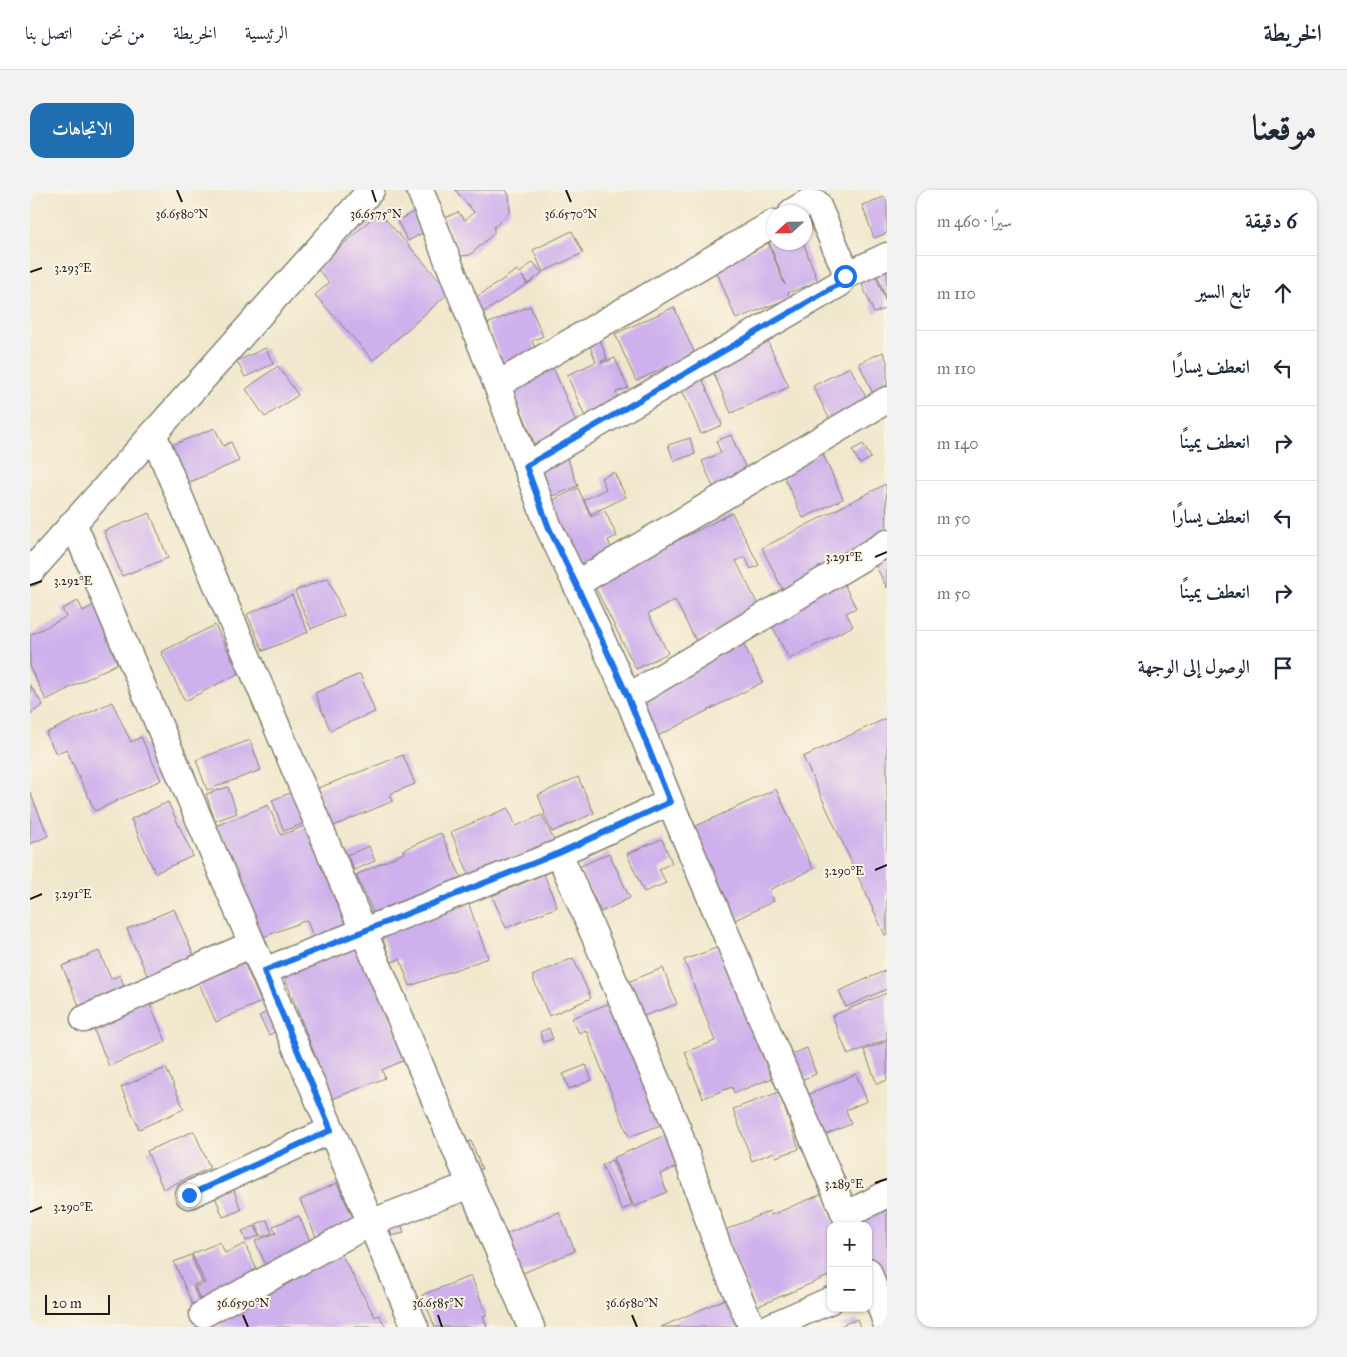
<!DOCTYPE html>
<html lang="ar">
<meta charset="utf-8">
<style>
:root{--surface:#fff;--page:#f2f2f3;--text:#1f2937;--muted:#747a83;--line:#e0e1e3;--accent:#1f6fb2}
body{margin:0;font-family:"IM FELL Great Primer",Amiri,serif;background:var(--page);color:var(--text);direction:rtl}
.controls{position:absolute;right:15px;bottom:15px;display:grid;overflow:hidden;border-radius:10px;box-shadow:0 1px 4px #0004}
.controls button{width:45px;height:45px;display:grid;place-items:center;padding:0;border:0;border-bottom:1px solid var(--line);background:var(--surface);color:var(--text);font:25px sans-serif}
.compass{position:absolute;left:737px;top:15px;width:45px;height:45px;border-radius:50%;background:var(--surface);box-shadow:0 1px 4px #0004;rotate:248deg}
.scale{position:absolute;left:15px;bottom:12px;width:65px;box-sizing:border-box;padding-left:5px;border:2px solid #1c1c1c;border-top:0;font-size:14px;line-height:18px;white-space:nowrap;color:#1c1c1c;-webkit-text-stroke:4px #fcf5e5;paint-order:stroke}
.stop{position:absolute;width:15px;height:15px;margin:-11px;border:4px solid #1a73e8;border-radius:50%;background:#fff}
.stop.end{background:#1a73e8;border-color:#fff;box-shadow:0 1px 5px #0008}
.list{margin:0;padding:0;list-style:none}
h2{display:flex;justify-content:space-between;align-items:center;height:65px;margin:0;padding:0 20px;font-size:21px}
h2 small{font-size:16px;font-weight:400;color:var(--muted)}
.list li{display:grid;grid-template-columns:32px 1fr auto;gap:15px;align-items:center;box-sizing:border-box;height:75px;padding:0 20px;border-top:1px solid var(--line)}
.list b{display:block;font-size:19px;white-space:nowrap}
.list em{font-size:16px;font-style:normal;color:var(--muted)}
.icon{flex:none;width:28px;height:28px;fill:none;stroke:currentColor;stroke-width:2;stroke-linecap:round;stroke-linejoin:round}
.map{position:relative;flex:none;width:857px;height:1137px;overflow:hidden;direction:ltr;border-radius:15px}
header{display:flex;align-items:center;gap:30px;box-sizing:border-box;height:70px;padding:0 25px;background:var(--surface);border-bottom:1px solid var(--line)}
header strong{font-size:24px}
nav{display:flex;gap:28px;margin-inline-start:auto;font-size:18px}
.intro{display:flex;align-items:center;justify-content:space-between;box-sizing:border-box;height:120px;padding:0 30px}
h1{margin:0;font-size:35px}
.button{padding:12px 22px;border-radius:15px;background:var(--accent);color:#fff;font-size:18px;font-weight:700}
main{display:flex;gap:30px;padding:0 30px}
aside{flex:1;background:var(--surface);border-radius:15px;box-shadow:0 1px 4px #0004}
.map>svg:first-child{display:block}
.building{fill:#ceb1ec}
.lines{fill:none;stroke-linecap:round;stroke-linejoin:round}
.minor-casing{stroke:#868274;stroke-width:29}
.minor{stroke:#fff;stroke-width:26}
.route{stroke:#1a73e8;stroke-width:6}
.ticks{fill:none;stroke:#1c1c1c;stroke-width:2}
.ticks-label{font-size:12px;text-anchor:middle;fill:#1c1c1c;stroke:#fcf5e5;stroke-width:4;stroke-linejoin:round;paint-order:stroke}
</style>
<header>
<strong>الخريطة</strong>
<nav><a>الرئيسية</a><a>الخريطة</a><a>من نحن</a><a>اتصل بنا</a></nav>
</header>
<div class="intro"><h1>موقعنا</h1><a class="button">الاتجاهات</a></div>
<main>
<aside>
<h2>6 دقيقة<small>سيرًا · 460 m</small></h2>
<ul class="list">
<li><svg class="icon" aria-label="ahead" viewBox="0 0 24 24"><path d="M12 20V5M6 11l6-6 6 6"/></svg><div><b>تابع السير</b></div><em>110 m</em></li>
<li><svg class="icon" aria-label="left" viewBox="0 0 24 24"><path d="M17 20v-9H6M10 6l-5 5 5 5"/></svg><div><b>انعطف يسارًا</b></div><em>110 m</em></li>
<li><svg class="icon" aria-label="right" viewBox="0 0 24 24"><path d="M7 20v-9h11M14 6l5 5-5 5"/></svg><div><b>انعطف يمينًا</b></div><em>140 m</em></li>
<li><svg class="icon" aria-label="left" viewBox="0 0 24 24"><path d="M17 20v-9H6M10 6l-5 5 5 5"/></svg><div><b>انعطف يسارًا</b></div><em>50 m</em></li>
<li><svg class="icon" aria-label="right" viewBox="0 0 24 24"><path d="M7 20v-9h11M14 6l5 5-5 5"/></svg><div><b>انعطف يمينًا</b></div><em>50 m</em></li>
<li><svg class="icon" aria-label="arrive" viewBox="0 0 24 24"><path d="M6 21V4h12l-3 4 3 4H6"/></svg><div><b>الوصول إلى الوجهة</b></div></li>
</ul>
</aside>
<div class="map">
<svg width="857" height="1137" viewBox="0 0 857 1137">
<rect width="100%" height="100%" fill="#fcf5e5"/>
<filter id="ink" filterUnits="userSpaceOnUse"><feTurbulence type="fractalNoise" baseFrequency=".02" numOctaves="2"/><feDisplacementMap in="SourceGraphic" scale="10" xChannelSelector="R" yChannelSelector="G"/><feConvolveMatrix kernelMatrix="1 2 1 2 8 2 1 2 1" color-interpolation-filters="sRGB"/></filter>
<filter id="wash" filterUnits="userSpaceOnUse"><feTurbulence type="fractalNoise" baseFrequency=".0096" numOctaves="4" result="noise"/><feDisplacementMap in="SourceGraphic" scale="20" xChannelSelector="R" yChannelSelector="G"/><feGaussianBlur stdDeviation="1.12" result="paint"/><feColorMatrix in="noise" values="0 0 0 0 0 0 0 0 0 0 0 0 0 0 0 0 0 1.4 0 .05"/><feComposite in="paint" operator="in"/></filter>
<g filter="url(#wash)">
<rect width="100%" height="100%" fill="#f0e8cc"/>
<g id="blocks">
<g class="building">
<polygon points="425,0 476,0 479,5 480,22 464,37 464,43 440,65 430,66 415,28 428,22 435,30 444,22"/>
<polygon points="857,6 857,43 844,48 832,15"/>
<polygon points="385,21 396,41 378,51 367,31"/>
<polygon points="349,22 420,102 343,170 285,105 299,93 287,78"/>
<polygon points="744,40 744,52 773,52 788,92 758,103 760,108 706,129 684,75 738,53 755,95 736,43"/>
<polygon points="542,41 553,63 513,82 503,60"/>
<polygon points="503,72 512,83 498,94 492,86 497,94 451,124 442,110 487,80 490,83"/>
<polygon points="857,74 857,111 845,79"/>
<polygon points="844,81 857,115 857,118 844,123 829,87"/>
<polygon points="500,116 513,146 502,151 508,165 476,179 457,134"/>
<polygon points="644,117 665,164 606,191 585,144"/>
<polygon points="569,146 577,169 571,171 571,173 585,168 598,198 586,202 590,212 555,227 537,185 566,172 558,150"/>
<polygon points="737,150 759,197 701,223 680,175"/>
<polygon points="236,158 243,174 215,187 207,171"/>
<polygon points="853,162 857,171 857,198 843,204 829,173"/>
<polygon points="521,172 548,237 505,255 481,195"/>
<polygon points="248,176 268,205 235,227 216,199"/>
<polygon points="820,177 838,211 800,230 783,196"/>
<polygon points="672,188 692,235 671,244 651,197"/>
<polygon points="185,238 193,256 201,252 209,271 153,295 137,257"/>
<polygon points="701,245 718,284 684,299 672,271 691,263 686,251"/>
<polygon points="660,248 665,264 644,271 638,255"/>
<polygon points="833,254 841,268 830,274 822,260"/>
<polygon points="792,262 813,309 773,328 751,280"/>
<polygon points="536,265 548,296 518,308 506,277"/>
<polygon points="584,282 596,307 561,324 554,310 576,299 571,288"/>
<polygon points="856,294 857,346 753,400 732,358"/>
<polygon points="548,298 561,327 575,321 587,346 578,350 584,364 548,379 519,312"/>
<polygon points="120,323 138,368 92,386 74,341"/>
<polygon points="702,323 729,375 721,379 715,367 706,371 730,419 666,451 645,410 618,424 638,463 606,479 563,393"/>
<polygon points="857,358 857,398 841,366"/>
<polygon points="298,388 314,425 281,439 265,401"/>
<polygon points="812,390 826,418 816,423 823,436 759,469 738,428"/>
<polygon points="262,405 278,442 233,461 217,424"/>
<polygon points="48,411 53,421 65,414 94,470 16,510 0,478 0,445 36,427 32,419"/>
<polygon points="185,435 209,483 155,511 131,462"/>
<polygon points="712,451 733,492 628,546 607,506"/>
<polygon points="330,484 345,522 300,540 285,503"/>
<polygon points="0,495 13,515 0,524"/>
<polygon points="82,512 101,552 111,547 131,590 65,621 36,559 26,564 16,543"/>
<polygon points="857,528 857,745 855,745 773,567"/>
<polygon points="220,550 231,580 177,600 166,570"/>
<polygon points="373,565 385,594 360,604 363,611 301,637 286,599"/>
<polygon points="548,587 564,623 522,642 514,624 515,623 508,605"/>
<polygon points="198,597 207,623 185,631 176,604"/>
<polygon points="271,599 283,630 254,641 242,610"/>
<polygon points="746,599 783,679 739,700 744,711 705,730 662,638"/>
<polygon points="0,602 18,646 0,654"/>
<polygon points="138,612 163,666 125,683 101,629"/>
<polygon points="238,615 251,645 280,634 320,739 285,753 277,730 228,749 183,637"/>
<polygon points="478,618 486,636 512,625 525,653 441,689 421,642"/>
<polygon points="411,643 431,687 345,726 326,685 374,663 373,660"/>
<polygon points="632,649 642,673 629,679 636,693 614,702 597,664"/>
<polygon points="339,656 345,671 324,680 317,665"/>
<polygon points="579,663 600,708 571,722 549,677"/>
<polygon points="514,684 527,717 476,738 462,706"/>
<polygon points="438,712 458,768 380,796 370,769 361,772 351,744"/>
<polygon points="144,719 167,773 120,792 97,739"/>
<polygon points="333,751 377,869 352,880 355,888 302,909 252,781"/>
<polygon points="689,757 748,886 704,903 702,897 673,908 655,862 685,851 654,770"/>
<polygon points="69,761 81,789 90,785 96,801 51,820 32,776"/>
<polygon points="543,768 561,808 519,826 502,786"/>
<polygon points="213,770 231,812 186,832 167,789"/>
<polygon points="633,778 647,814 608,828 595,793"/>
<polygon points="857,780 857,799 816,817 809,801"/>
<polygon points="857,803 857,849 818,865 802,826"/>
<polygon points="118,809 136,852 79,876 61,833"/>
<polygon points="590,809 633,934 599,947 556,840 549,843 542,828"/>
<polygon points="238,821 248,840 239,845 229,826"/>
<polygon points="519,838 523,849 513,852 510,842"/>
<polygon points="857,851 857,890 847,894 834,860"/>
<polygon points="777,858 786,884 766,892 756,866"/>
<polygon points="556,875 562,890 539,899 533,884"/>
<polygon points="136,878 154,919 109,939 91,897"/>
<polygon points="826,884 837,911 816,920 821,934 792,946 775,906"/>
<polygon points="749,902 769,959 746,967 744,962 722,971 703,919"/>
<polygon points="164,941 180,978 133,999 117,961"/>
<polygon points="643,942 656,973 630,984 637,1002 604,1017 583,968"/>
<polygon points="441,951 452,979 441,983 430,955"/>
<polygon points="582,970 602,1015 592,1020 572,975"/>
<polygon points="201,992 211,1020 193,1027 182,999"/>
<polygon points="307,993 325,1032 287,1049 270,1010"/>
<polygon points="792,1004 805,1036 801,1036 801,1085 726,1117 693,1041 740,1021 741,1025"/>
<polygon points="857,1010 857,1092 851,1095 838,1067 838,1036 824,1036"/>
<polygon points="529,1022 545,1061 486,1086 469,1047"/>
<polygon points="269,1026 284,1061 238,1080 225,1051 246,1043 243,1036"/>
<polygon points="237,1030 242,1043 231,1047 226,1034"/>
<polygon points="370,1030 374,1043 362,1046 358,1034"/>
<polygon points="225,1036 229,1046 216,1051 212,1041"/>
<polygon points="190,1052 195,1063 215,1054 230,1087 172,1114 165,1097 175,1093 162,1064"/>
<polygon points="310,1062 345,1127 349,1125 356,1137 170,1137"/>
<polygon points="161,1065 172,1092 163,1096 171,1115 164,1118 144,1072"/>
<polygon points="441,1086 457,1125 453,1126 457,1137 405,1137 392,1105"/>
<polygon points="702,1106 716,1137 631,1137"/>
<polygon points="827,1129 830,1137 807,1137"/>
</g>
</g>
</g>
<g filter="url(#ink)">
<use href="#blocks" fill-opacity="0" stroke="#868274" stroke-width="1"/>
<g class="lines">
<g class="minor-casing">
<g id="minor">
<polyline points="390,0 467,195 519,338 546,394 598,507 640,612 820,1036"/>
<polyline points="815,86 857,66"/>
<polyline points="467,195 744,33"/>
<polyline points="123,244 501,1137"/>
<polyline points="496,276 809,94 815,86 814,77 787,14 777,13 762,22"/>
<polyline points="43,333 385,1137"/>
<polyline points="0,382 341,0"/>
<polyline points="546,394 857,210"/>
<polyline points="598,507 857,353"/>
<polyline points="529,663 647,938 692,1069 722,1137"/>
<polyline points="234,781 529,663 640,612"/>
<polyline points="54,829 222,754"/>
<polyline points="159,1005 301,940"/>
<polyline points="816,1025 857,1004"/>
<polyline points="838,1081 857,1135"/>
<polyline points="173,1124 340,1033 440,995"/>
<polyline points="740,1137 801,1110"/>
</g>
</g>
<use href="#minor" class="minor"/>
</g>
</g>
<g class="lines" filter="url(#ink)">
<polyline class="route" points="159,1005 301,940 234,781 529,663 640,612 598,507 546,394 519,338 496,276 809,94 815,86"/>
</g>
<path class="ticks" d="M147,0l5,12M342,0l4,12M536,0l5,12M0,82l12,-4M845,367l12,-5M0,395l12,-4M845,680l12,-5M0,709l12,-5M845,993l12,-4M0,1022l12,-5M213,1125l5,12M408,1125l4,12M602,1125l5,12"/>
<g class="ticks-label">
<text x="152" y="28">36.6580°N</text>
<text x="346" y="28">36.6575°N</text>
<text x="541" y="28">36.6570°N</text>
<text x="43" y="82">3.293°E</text>
<text x="814" y="371">3.291°E</text>
<text x="43" y="395">3.292°E</text>
<text x="814" y="685">3.290°E</text>
<text x="43" y="708">3.291°E</text>
<text x="814" y="998">3.289°E</text>
<text x="43" y="1021">3.290°E</text>
<text x="213" y="1117">36.6590°N</text>
<text x="408" y="1117">36.6585°N</text>
<text x="602" y="1117">36.6580°N</text>
</g>
</svg>
<div class="controls">
<button>+</button>
<button>−</button>
</div>
<svg class="compass" viewBox="-18 -18 36 36"><path d="M0-13l5 13h-10z" fill="#e53935"/><path d="M0 13l5-13h-10z" fill="#747a83"/></svg>
<div class="scale">20 m</div>
<div class="stop" style="left:815px;top:86px"></div>
<div class="stop end" style="left:159px;top:1005px"></div>
</div>
</main>
